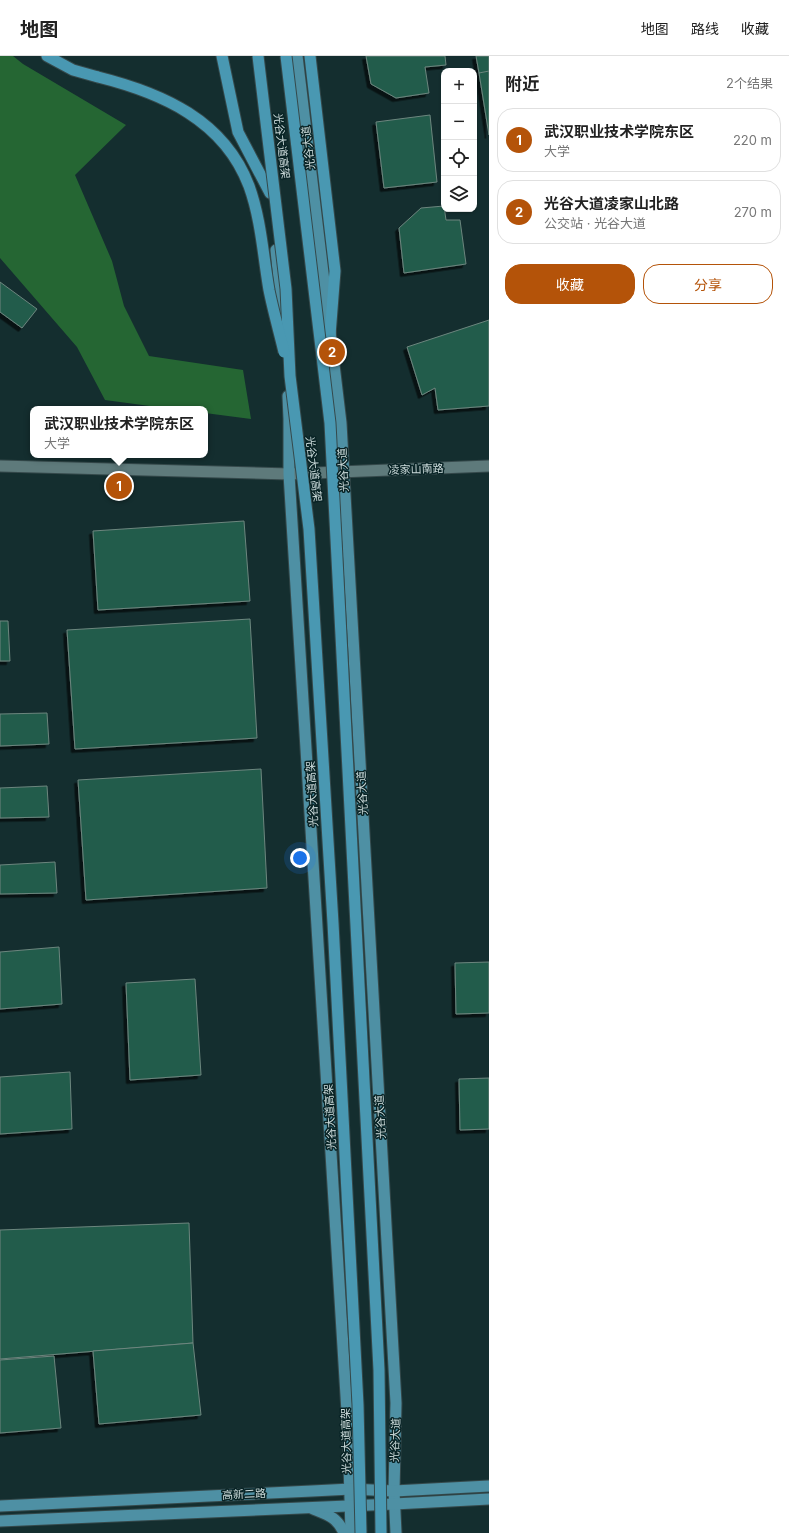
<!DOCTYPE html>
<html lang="zh">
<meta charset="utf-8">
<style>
:root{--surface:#fff;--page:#f2f2f2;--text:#222;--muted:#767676;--line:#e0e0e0;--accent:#b45309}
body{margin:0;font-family:Inter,"Noto Sans SC",sans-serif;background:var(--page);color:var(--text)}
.controls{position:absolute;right:12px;top:12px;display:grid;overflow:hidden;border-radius:8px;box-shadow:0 1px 3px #0004}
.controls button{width:36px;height:36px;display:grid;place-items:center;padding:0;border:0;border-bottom:1px solid var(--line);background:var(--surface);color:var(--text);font:20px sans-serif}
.you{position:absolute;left:300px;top:802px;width:14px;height:14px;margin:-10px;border:3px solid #fff;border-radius:50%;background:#1a73e8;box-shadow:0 0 0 6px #1a73e833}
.badge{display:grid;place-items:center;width:26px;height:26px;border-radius:50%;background:var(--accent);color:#fff;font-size:13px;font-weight:700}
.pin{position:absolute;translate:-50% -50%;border:2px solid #fff;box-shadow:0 1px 4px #0006}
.popup{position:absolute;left:30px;top:350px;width:178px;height:52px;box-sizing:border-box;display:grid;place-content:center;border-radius:8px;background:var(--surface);filter:drop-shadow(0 1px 3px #0005);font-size:13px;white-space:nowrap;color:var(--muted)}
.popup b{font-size:15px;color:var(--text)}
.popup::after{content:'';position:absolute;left:50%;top:100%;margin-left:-8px;border:8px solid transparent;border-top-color:var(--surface)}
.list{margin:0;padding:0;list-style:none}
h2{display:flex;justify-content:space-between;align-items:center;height:52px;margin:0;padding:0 16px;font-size:17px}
h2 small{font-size:13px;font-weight:400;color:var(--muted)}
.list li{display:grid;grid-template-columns:26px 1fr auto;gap:12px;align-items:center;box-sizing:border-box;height:64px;margin:0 8px 8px;padding:0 8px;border:1px solid var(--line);border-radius:16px}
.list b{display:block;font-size:15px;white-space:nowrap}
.list p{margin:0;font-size:13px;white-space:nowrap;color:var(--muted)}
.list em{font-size:13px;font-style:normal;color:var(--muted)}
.actions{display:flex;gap:8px;padding:12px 16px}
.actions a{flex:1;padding:9px 0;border:1px solid var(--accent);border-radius:16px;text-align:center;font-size:14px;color:var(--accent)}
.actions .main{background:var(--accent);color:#fff}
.icon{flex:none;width:22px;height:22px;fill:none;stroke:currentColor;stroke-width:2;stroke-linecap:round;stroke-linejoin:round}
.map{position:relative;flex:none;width:489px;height:1477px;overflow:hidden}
header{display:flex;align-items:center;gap:24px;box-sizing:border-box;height:56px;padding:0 20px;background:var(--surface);border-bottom:1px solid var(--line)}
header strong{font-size:19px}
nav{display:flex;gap:22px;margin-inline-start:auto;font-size:14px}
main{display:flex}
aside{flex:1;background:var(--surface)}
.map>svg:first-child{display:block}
.forest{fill:#256633}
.building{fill:#245b4c;stroke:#6c867e;filter:url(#shadow)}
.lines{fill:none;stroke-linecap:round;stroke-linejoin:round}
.minor-casing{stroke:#35494b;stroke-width:13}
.primary-casing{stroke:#35494b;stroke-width:13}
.trunk-casing{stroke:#35494b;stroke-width:13}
.minor{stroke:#5e7a7b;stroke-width:11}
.primary{stroke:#4e90a4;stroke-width:11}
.trunk{stroke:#4998b2;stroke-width:11}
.trunk-bridge-casing{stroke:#35494b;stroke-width:13;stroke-linecap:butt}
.trunk-bridge{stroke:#4998b2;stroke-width:11}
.labels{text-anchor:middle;stroke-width:3;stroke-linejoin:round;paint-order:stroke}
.street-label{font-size:11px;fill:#ccdbdb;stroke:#092426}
</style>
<header>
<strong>地图</strong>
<nav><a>地图</a><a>路线</a><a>收藏</a></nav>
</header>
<main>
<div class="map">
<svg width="489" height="1477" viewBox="0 0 489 1477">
<defs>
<filter id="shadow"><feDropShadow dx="-3.5" dy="3.5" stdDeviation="0" flood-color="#0009"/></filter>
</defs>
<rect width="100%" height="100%" fill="#142e2f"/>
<polygon class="forest" points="0,0 13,0 23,8 126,69 75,119 112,205 124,250 149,300 243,314 251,363 205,357 205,353 172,353 105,344 77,291 0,202"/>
<g class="building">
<polygon points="366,0 445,0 446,9 425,11 429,37 396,42 371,28"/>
<polygon points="476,0 489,0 489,22 479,17"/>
<polygon points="489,15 489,79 479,17"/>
<polygon points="430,59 437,126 384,132 376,66"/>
<polygon points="444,150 446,164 460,164 466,208 404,217 399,172 421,152"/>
<polygon points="0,226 37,253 22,272 0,256"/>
<polygon points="489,264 489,350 438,354 435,332 422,339 407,291"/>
<polygon points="244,465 250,545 98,554 93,475"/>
<polygon points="250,563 257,682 75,693 67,574"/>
<polygon points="0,565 8,565 10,605 0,605"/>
<polygon points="47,657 49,688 0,690 0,658"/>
<polygon points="261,713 267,832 86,844 78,724"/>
<polygon points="47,730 49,761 0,762 0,732"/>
<polygon points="55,806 57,837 0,838 0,809"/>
<polygon points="59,891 62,948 0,953 0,896"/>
<polygon points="489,906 489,957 456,958 455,907"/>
<polygon points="195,923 201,1019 130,1024 126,927"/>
<polygon points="70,1016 72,1073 0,1078 0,1021"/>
<polygon points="489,1022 489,1073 460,1074 459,1023"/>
<polygon points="189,1167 193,1287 0,1303 0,1174"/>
<polygon points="193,1287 201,1359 99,1368 93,1295"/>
<polygon points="54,1300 61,1372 0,1377 0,1304"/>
</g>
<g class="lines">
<g class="minor-casing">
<polyline id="minor" points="0,410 289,418 489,410"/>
</g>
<g class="primary-casing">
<g id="primary">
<polyline points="297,0 341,367 396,1347 394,1435 396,1477"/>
<polyline points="276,194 282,255"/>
<polyline points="288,340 289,363 289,418 348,1372 351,1477"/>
<polyline points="0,1450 312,1435 351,1433 394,1435 489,1430"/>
<path d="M313,1453c15,6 24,8 31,24"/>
<polyline points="0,1465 394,1448 489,1443"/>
</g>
</g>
<g class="trunk-casing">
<g id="trunk">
<polyline points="47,0 73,14 98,21"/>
<polyline points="222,0 238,76 270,137"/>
<polyline points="310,0 335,215 330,279"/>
</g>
</g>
<use href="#minor" class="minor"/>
<use href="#primary" class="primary"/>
<use href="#trunk" class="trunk"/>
<g class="trunk-bridge-casing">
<g id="trunk-bridge">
<polyline points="258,0 286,233 290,320 309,473 333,867 358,1349 361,1477"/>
<polyline points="286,0 330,367 379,1314 381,1477"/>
<path d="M98,21c64,16 126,43 151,109 12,33 14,69 20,104 4,20 10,41 15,62"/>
</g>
</g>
<use href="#trunk-bridge" class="trunk-bridge"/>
</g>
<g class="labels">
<g class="street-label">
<text transform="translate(282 90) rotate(83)" y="4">光谷大道高架</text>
<text transform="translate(308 92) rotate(-97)" y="4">光谷大道</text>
<text transform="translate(314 413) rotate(83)" y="4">光谷大道高架</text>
<text transform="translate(416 413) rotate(-2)" y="4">凌家山南路</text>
<text transform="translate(343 414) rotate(-93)" y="4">光谷大道</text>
<text transform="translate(362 737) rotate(-93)" y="4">光谷大道</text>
<text transform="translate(312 738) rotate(-93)" y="4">光谷大道高架</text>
<text transform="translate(330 1061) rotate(-93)" y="4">光谷大道高架</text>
<text transform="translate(380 1061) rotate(-93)" y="4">光谷大道</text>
<text transform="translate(395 1384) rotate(-88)" y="4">光谷大道</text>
<text transform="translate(346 1385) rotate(-91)" y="4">光谷大道高架</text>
<text transform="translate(244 1438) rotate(-3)" y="4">高新二路</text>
</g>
</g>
</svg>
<div class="controls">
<button>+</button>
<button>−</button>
<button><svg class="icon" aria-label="locate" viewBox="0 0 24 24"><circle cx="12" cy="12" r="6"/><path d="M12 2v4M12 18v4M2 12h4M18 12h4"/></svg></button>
<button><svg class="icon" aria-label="layers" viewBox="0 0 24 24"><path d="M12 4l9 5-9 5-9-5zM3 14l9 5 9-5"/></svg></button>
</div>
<div class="you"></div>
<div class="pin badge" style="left:119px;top:430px">1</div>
<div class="popup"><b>武汉职业技术学院东区</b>大学</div>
<div class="pin badge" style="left:332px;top:296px">2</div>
</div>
<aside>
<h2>附近<small>2个结果</small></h2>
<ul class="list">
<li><span class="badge">1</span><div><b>武汉职业技术学院东区</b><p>大学</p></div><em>220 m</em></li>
<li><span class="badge">2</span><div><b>光谷大道凌家山北路</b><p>公交站 · 光谷大道</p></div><em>270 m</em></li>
</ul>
<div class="actions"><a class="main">收藏</a><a>分享</a></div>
</aside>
</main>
